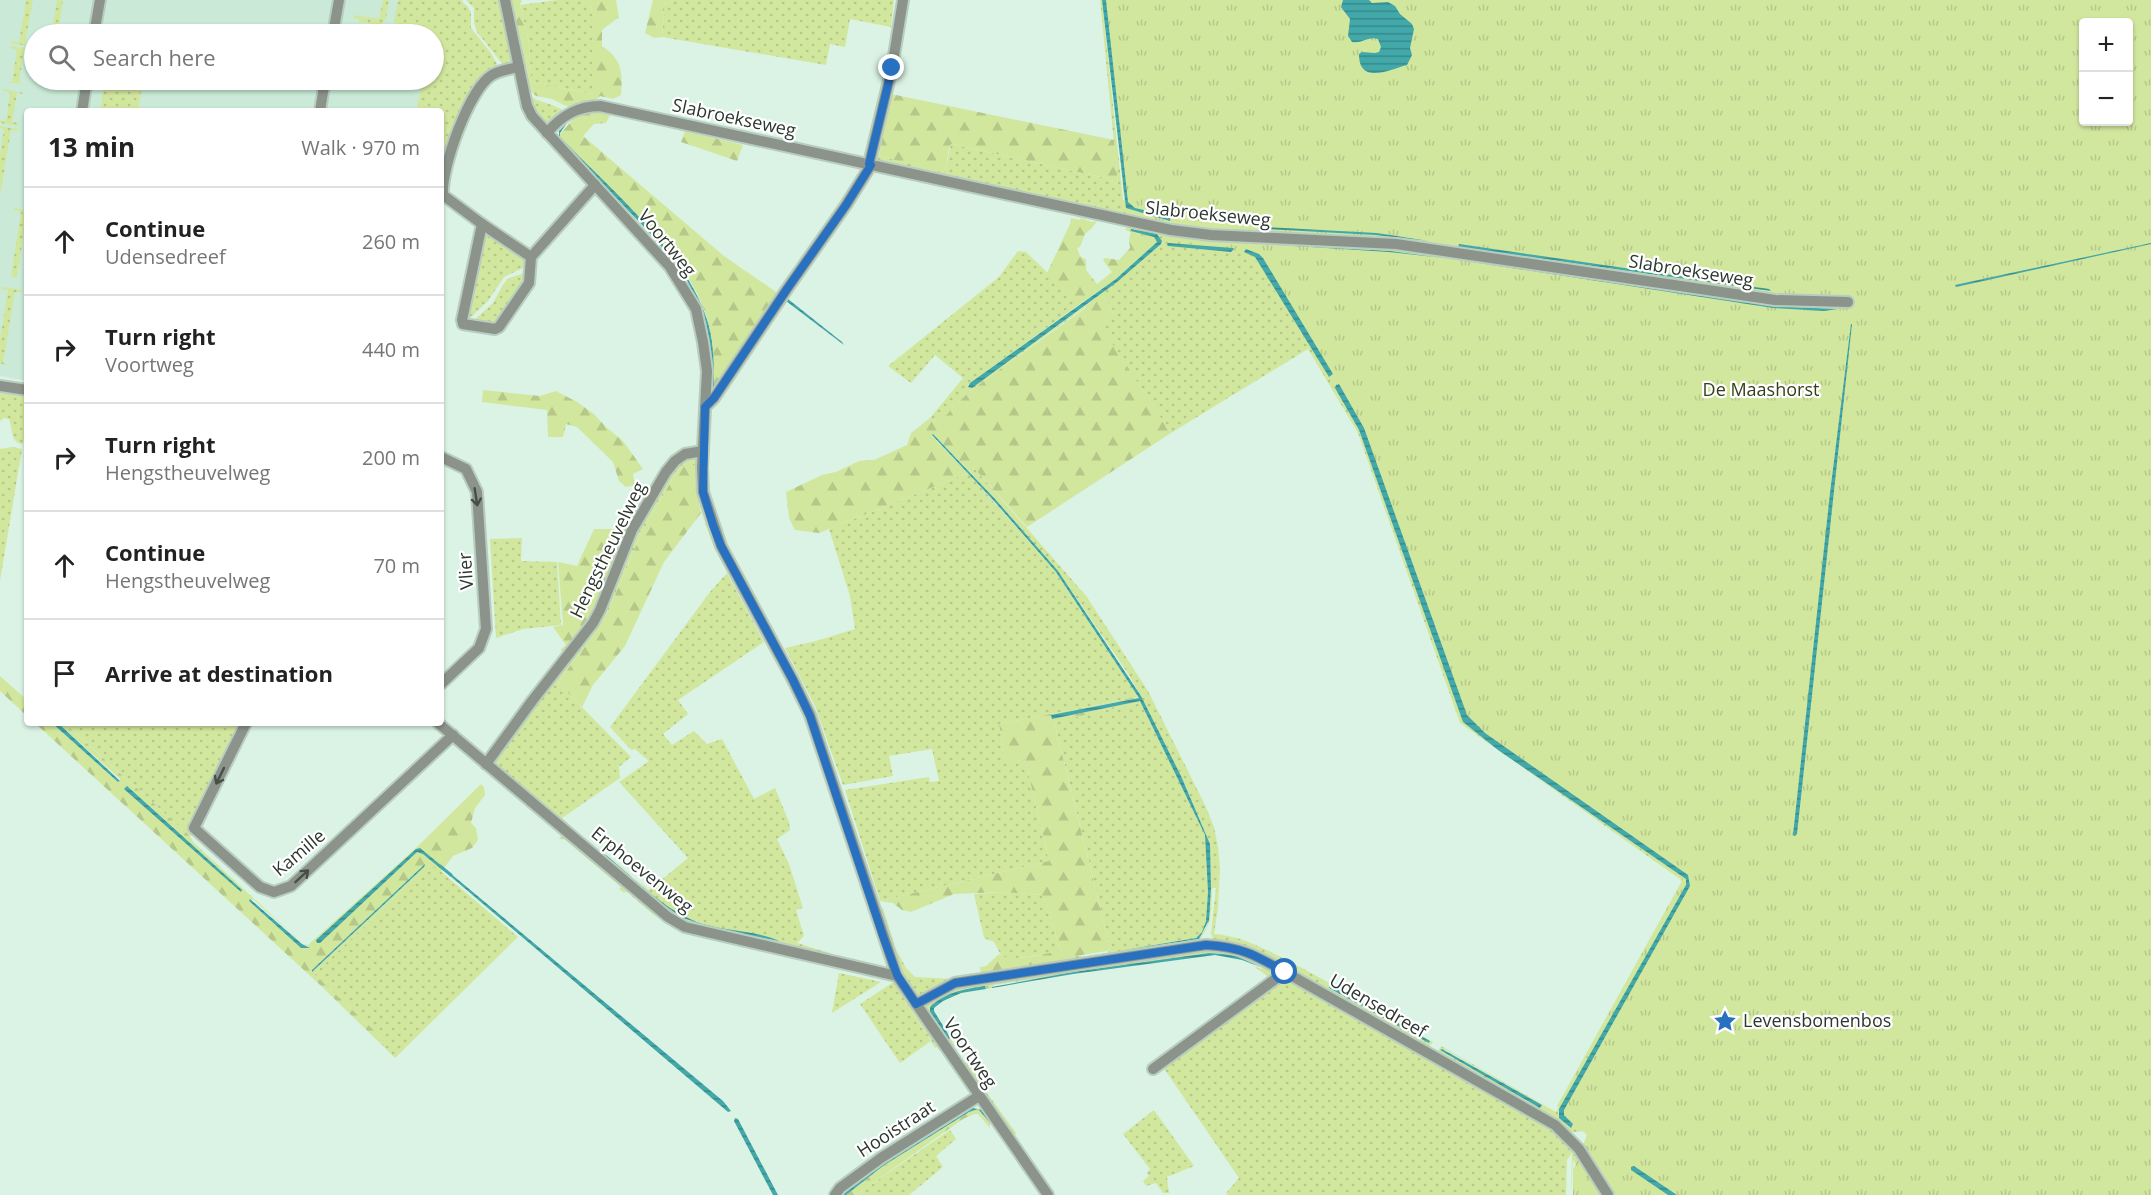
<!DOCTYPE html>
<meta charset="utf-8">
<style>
:root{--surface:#fff;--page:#f2f2f2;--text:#222;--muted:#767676;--line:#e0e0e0}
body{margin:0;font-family:"Open Sans",sans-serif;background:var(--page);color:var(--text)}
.controls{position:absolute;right:18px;top:18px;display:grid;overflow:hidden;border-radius:6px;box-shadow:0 2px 4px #0004}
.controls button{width:54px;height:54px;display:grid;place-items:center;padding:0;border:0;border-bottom:2px solid var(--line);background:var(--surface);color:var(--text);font:30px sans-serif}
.stop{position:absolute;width:18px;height:18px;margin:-14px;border:4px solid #2871c1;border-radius:50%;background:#fff}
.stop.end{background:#2871c1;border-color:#fff;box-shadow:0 2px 6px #0008}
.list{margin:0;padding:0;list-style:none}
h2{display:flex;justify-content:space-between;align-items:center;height:78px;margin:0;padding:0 24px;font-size:26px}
h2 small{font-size:20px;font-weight:400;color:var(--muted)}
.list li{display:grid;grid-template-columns:39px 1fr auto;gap:18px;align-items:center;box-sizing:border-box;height:108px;padding:0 24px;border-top:2px solid var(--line)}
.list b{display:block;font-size:22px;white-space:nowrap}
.list p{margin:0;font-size:20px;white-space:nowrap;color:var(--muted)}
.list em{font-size:20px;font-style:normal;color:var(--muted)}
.icon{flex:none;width:33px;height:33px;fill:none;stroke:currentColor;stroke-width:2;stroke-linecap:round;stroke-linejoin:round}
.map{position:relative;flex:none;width:2151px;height:1195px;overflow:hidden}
.search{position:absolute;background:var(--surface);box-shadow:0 2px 4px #0004;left:24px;top:24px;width:420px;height:66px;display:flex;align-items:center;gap:15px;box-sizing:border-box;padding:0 21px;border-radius:33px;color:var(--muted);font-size:22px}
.panel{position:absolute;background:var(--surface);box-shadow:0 2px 4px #0004;left:24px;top:108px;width:420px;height:618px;border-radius:6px}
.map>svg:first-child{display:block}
.built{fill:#caead7;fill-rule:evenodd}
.grass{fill:url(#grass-dots);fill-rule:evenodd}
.forest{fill:url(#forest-firs);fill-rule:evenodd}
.park{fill:url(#park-tufts);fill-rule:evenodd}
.water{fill:url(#water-rules)}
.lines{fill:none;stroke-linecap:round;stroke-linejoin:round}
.stream{stroke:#42a8a9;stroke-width:3}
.minor-casing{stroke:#b7cdc0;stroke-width:14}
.minor{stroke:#8c938a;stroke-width:10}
.oneway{stroke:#454e47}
.route{stroke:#2871c1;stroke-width:8}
.labels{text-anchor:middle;stroke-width:4.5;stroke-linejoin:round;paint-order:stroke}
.street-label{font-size:18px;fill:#2d3731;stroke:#fff}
.park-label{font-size:18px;fill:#363f1a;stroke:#fff}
.poi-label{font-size:18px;fill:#2d3731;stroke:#fff;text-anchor:start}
</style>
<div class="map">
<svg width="2151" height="1195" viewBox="0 0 2151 1195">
<defs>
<pattern id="grass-dots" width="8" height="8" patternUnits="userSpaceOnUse" patternTransform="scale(1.5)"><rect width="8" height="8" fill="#d2e79e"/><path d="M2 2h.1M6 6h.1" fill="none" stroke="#b5c789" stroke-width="1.8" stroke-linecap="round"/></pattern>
<pattern id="forest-firs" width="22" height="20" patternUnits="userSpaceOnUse" patternTransform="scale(1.5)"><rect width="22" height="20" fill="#d2e79e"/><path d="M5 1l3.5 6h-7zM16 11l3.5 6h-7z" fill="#b5c789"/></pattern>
<pattern id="park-tufts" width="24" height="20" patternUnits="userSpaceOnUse" patternTransform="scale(1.5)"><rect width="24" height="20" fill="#d2e79e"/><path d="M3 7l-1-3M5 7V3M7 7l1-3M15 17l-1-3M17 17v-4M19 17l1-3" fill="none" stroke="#b5c789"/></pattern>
<pattern id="water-rules" width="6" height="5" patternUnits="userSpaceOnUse" patternTransform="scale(1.5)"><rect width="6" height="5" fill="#42a8a9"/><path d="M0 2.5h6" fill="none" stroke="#388a8a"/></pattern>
</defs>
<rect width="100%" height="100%" fill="#daf3e4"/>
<path class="built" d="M0,0h463l-24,111h-412v270l-27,-5zM34,34h400v46h-400z"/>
<g class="grass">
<polygon points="26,0 33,0 25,43 33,44 32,47 11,43 12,41 19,42"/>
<polygon points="57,0 63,0 58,34 51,34"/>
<polygon points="383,0 389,0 386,19 381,25 359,22 359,19 353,18 354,15 379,19"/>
<polygon points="398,0 460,0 468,7 471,13 471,28 491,53 499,68 486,74 441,178 441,111 417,111 422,80 434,80 434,34 398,28 394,21"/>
<polygon points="466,0 501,0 512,61 509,65 504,66 477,32 474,23 474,8"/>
<polygon points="557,0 589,0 592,13 592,94 533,82 531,77 529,43 520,5"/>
<polygon points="665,0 894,0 891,27 850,19 845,47 830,44 826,65 662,37"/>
<polygon points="907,0 879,156 945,172 951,144 1105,178 1118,184 1100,0 1102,0 1123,200 1171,225 875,162 875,153"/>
<polygon points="11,46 32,49 31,52 24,51 19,83 26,85 5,82 12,82 17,50 10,48"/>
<polygon points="105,80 143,80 138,111 100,111"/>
<polygon points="3,89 24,93 24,94 17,93 12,122 19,123 19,126 0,123 0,120 6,121 10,92 3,91"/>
<path d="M528,94c11,10 25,8 37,18 -28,23 -27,7 -37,-18z"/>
<polygon points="0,126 19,129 18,131 11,130 0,196 0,155 4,129 0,128"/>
<polygon points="15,208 27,211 17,278 11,276 21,212 14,210"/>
<path d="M1129,225l123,30 3,2 84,127 -4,4 24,42 104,292 35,28 188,129 -128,234 15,11 -9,-9v-5l24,21 -15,1 -10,-3 -126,-76 4,-7 115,66 126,-229 -2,-4 -220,-156 -102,-290 -50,-84 -137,84 -72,-108 15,-13 -11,-16v-4l58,-48 1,-3 -37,-11zM1440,1050h6l96,55 -1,3z"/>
<path d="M487,235c13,0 36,19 40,31l-23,11 -16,24 -20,19 -2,-5 17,-76z"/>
<polygon points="1018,251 1026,252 1080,304 970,383 968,385 970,388 1085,306 1087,306 970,391 938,423 930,418 963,378 935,355 911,383 888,366 999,277"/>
<polygon points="527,272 527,280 494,325 471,323 493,303 504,283 509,278"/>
<polygon points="2,287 23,290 22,292 15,292 3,363 10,366 0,364 0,340 8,290 1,289"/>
<path d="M0,393l27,4v25l-4,22c-13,-1 -10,-15 -14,-25l-5,-1 -4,3z"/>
<polygon points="12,447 22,449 0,581 0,449"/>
<path d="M695,457l4,5c4,42 6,61 26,99l-1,5c-17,-32 -28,-62 -29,-99l-7,-7 -11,11 -36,63 -33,78 -50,71 73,74 -12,10 1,11 -58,40 29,26 -3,1 -93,-78 -1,-6 67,-95 108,-194 12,-13z"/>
<path d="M975,469l112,128 61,94 57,114 9,22 4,20 2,21 -2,40 -4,26c31,2 58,19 86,33 45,24 89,50 133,75l-7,7 -161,-91 -51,-16 -3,-9 5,-45h-4c-1,23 1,40 -17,56l-216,32 -57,19 -7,-1 -15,-22 -21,-63 4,-1 13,41 10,19 9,9 40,2 119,-19v-4l7,-1v2l26,-4 3,-6 -56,-226 85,-18 1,-2 65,134 3,57 -2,29 -4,11 -6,6 -76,13 79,-12 8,-13 4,-38 -1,-44 -29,-68 -40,-80 -14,-24 -69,-101 -88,-99zM1330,985l100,56v2l-101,-55z"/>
<polygon points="968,473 1056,572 1139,698 1136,697 999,724 1006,763 1025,759 1049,861 880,901 845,790 929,777 930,782 939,781 932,749 889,756 893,776 843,785 815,706 785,648 816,641 855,629 850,596 829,529"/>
<polygon points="522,538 521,561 557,562 561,625 523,629 496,638 490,539"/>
<path d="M727,573l37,69 -86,58 10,14 -25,20 9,11 22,-14 13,13 15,-5 32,60 21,-11 14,34 1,8 -13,9 12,25 14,44 -7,2 8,26 -7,7 33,10 -1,4 -122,-27 -31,-11 -75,-62 3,-4 45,37 39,-32 -69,-76 30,-21 -14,-12 -4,1 -21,-23 100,-135zM605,855c22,12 39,35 60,50 32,23 71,27 109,34l4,3 -59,-12 -36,-12 -21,-14z"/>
<polygon points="64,723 249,723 200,833 190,836"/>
<polygon points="566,836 655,912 655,918 655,916 626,891 624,893 619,889 621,887 564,839 563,840 559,838"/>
<polygon points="431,863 518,937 395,1058 384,1047 381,1037 314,974"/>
<polygon points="1003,892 1042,895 1048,908 1060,949 1058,952 1010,959 1002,957 994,942 984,938 974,894"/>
<path d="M1198,949l49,5 29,19 -5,6 -17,-13 8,3v-3c-19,-7 -33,-12 -53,-13l-215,32 -2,3 -6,1v-2c-21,3 -40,5 -56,20l19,33 1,-3 5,9h-6l-23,-36 1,-7 34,-18z"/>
<polygon points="839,973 881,982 832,1013"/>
<polygon points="1287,976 1545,1122 1577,1151 1597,1195 1573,1160 1571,1195 1572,1153 1567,1160 1566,1195 1228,1195 1226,1193 1239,1178 1163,1067"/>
<polygon points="895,981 942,1048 940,1051 937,1047 935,1048 894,983 931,1041 900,1063 860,1004"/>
<polygon points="967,1061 987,1093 1017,1134 1010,1134 962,1065"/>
<polygon points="1154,1110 1194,1166 1167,1177 1169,1193 1163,1193 1156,1183 1146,1186 1143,1181 1149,1176 1147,1173 1150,1169 1123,1134"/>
<polygon points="950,1130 956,1139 936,1156 943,1167 909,1195 856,1195"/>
</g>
<g class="forest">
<path d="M510,0h12l-2,5 9,38 2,34 2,5 59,12v-81l-3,-13h27l3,17 -17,13v16c20,13 21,27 19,49l-8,4 -13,-3 -7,6 -20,5 -7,-1 -14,-7 -16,-3 -9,-8z"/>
<polygon points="653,0 665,0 662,37 654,38 645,33"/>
<polygon points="891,94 1114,140 1118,184 1105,178 951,144 949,149 945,173 879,156"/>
<path d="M593,110l17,5 -4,8 -12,1 -11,12 141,120 55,38 -65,97c0,-25 0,-50 -7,-73 -14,-46 -51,-81 -83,-115 -22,-22 -43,-44 -64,-66l-1,-2 19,-21z"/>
<polygon points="685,131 743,145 737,161 681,142"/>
<polygon points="1071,218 1080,220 1081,218 1092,222 1097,221 1092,228 1085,234 1080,247 1077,248 1080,256 1086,260 1086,270 1097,284 1112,272 1103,260 1105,258 1119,260 1130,248 1129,239 1131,231 1154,237 1157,242 1116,279 1080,304 1078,304 1047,273 1070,224"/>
<polygon points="1103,292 1103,296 1114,312 1100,325 1171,433 1027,527 975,469 970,472 933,434 932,436 968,473 819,533 795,530 789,518 786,492 822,475 836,472 859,461 874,460 907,445 911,433 930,418 938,423 970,391 1087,307 1085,306"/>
<polygon points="483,390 540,396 556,391 577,402 594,414 606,427 623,441 643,469 633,474 635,485 626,487 619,481 613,462 577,427 566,424 563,437 548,437 547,410 482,402"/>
<polygon points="688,460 695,467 696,485 701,513 664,562 625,646 593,685 582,707 558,683 608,612 641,534 677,471"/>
<polygon points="594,529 628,529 602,596 589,621 565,653 560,650 566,645 553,627 563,625 558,562 577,566"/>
<polygon points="0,676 27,700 27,716 0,691"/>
<path d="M1136,697l1,1 -85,17 1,4 86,-18v2l-85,19 56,225 -3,4 -32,5 -1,5 -93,14 -1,-8 6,-1 13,-12c11,9 45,0 59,-3l2,-2 -12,-41 -6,-13 -39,-3 -49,2 -43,18 -9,-2 -9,-7 -13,-2 169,-40 -24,-102 -19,5 -7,-40z"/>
<path d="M35,723h17l66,59h2v-3l-62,-56h6l126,113 3,6 110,102 5,1 110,-99 63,-62 3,3 1,8 -10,13 -4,15 5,5 2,12 -6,8 -19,8 -12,16 -11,-8 -116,110 67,63 3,10 -66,-64zM127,786l1,1 114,103 -117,-101zM424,865v2l-112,105v-2zM253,899l50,45 7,3 -9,1 -52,-47z"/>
<polygon points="974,1109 978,1109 990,1123 990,1128 978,1114 974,1114 963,1119 856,1195 846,1195 883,1166"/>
</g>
<path class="park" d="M1105,0h1046v1195h-578v-25l14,-35 -30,-29 126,-227 -224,-161 -97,-287 -109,-175 -126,-27zM2084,22h44v100h-44z"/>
<g class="water">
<polygon points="1102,0 1106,0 1128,202 1135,208 1171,216 1170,221 1126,208"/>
<path d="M1343,0h26l3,3 16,-1 7,4 5,8 12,10 2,5 -4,19 2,7 -5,10c-18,5 -48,20 -48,-11l3,-2 13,1 4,-1 2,-5 -3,-8c-10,-3 -16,5 -26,3l-4,-6 2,-17 -9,-12z"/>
<path d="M567,123l-7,10v4c48,50 122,112 145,177 9,23 9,49 9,73h-2l-2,-38 -4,-26 -19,-43 -20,-27 -23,-26 -85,-89v-7z"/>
<polygon points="1265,227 1377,233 1429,241 1375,235 1265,229"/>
<polygon points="1131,229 1157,234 1162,241 1161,244 1117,282 972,388 968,387 970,383 1116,279 1157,242 1154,237 1131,231"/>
<polygon points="1168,243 1233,248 1234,249 1231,252 1168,246 1167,245"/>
<polygon points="2151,243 2151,244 1956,287 1955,285"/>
<polygon points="1260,244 1390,251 1443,258 1389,252"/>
<polygon points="1459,244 1769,289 1771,291 1458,247"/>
<polygon points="1246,249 1259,254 1263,258 1333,374 1329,377 1255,257 1244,252"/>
<polygon points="1453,259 1774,306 1838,309 1824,311 1773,308"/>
<polygon points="788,299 842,342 844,345 786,301"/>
<polygon points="1851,324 1852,324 1797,834 1795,836 1793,835 1830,493"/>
<polygon points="1339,384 1364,428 1467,715 1485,733 1688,875 1690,886 1564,1110 1564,1115 1573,1124 1571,1128 1559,1118 1559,1109 1686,885 1686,879 1498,750 1463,722 1359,430 1335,388 1336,385"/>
<polygon points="933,434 995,499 1058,571 1141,696 1181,776 1210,844 1211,888 1209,920 1199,939 1119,951 1196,938 1202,932 1206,921 1208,892 1205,835 1140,701 1052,719 1051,715 1139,698 1056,572 994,501 932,435"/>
<polygon points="52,723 58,723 120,781 118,782"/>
<polygon points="127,786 242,890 241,892 124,789"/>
<polygon points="420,848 443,867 440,868 423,854 417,852 320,943 317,943 316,940 416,849"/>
<path d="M606,855c29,24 61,58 97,69 23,7 56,7 76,17l-60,-11 -36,-12 -21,-14 -58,-48z"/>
<polygon points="425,864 424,867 312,972 312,970"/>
<polygon points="450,873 723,1101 731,1111 728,1112 449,875"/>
<polygon points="250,899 302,944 310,948 301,948 249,901"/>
<polygon points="1209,953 1234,955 1263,968 1242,960 1215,955 1073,974 992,988 992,987 1073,972"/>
<polygon points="1330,985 1430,1041 1429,1043 1329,988"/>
<path d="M985,986l1,3 -25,4 -18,8 -9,7v3l16,26 -1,3 -19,-28v-5c15,-15 35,-18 55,-21z"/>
<polygon points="1442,1049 1542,1105 1540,1108 1440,1050"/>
<polygon points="973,1108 982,1110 991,1124 978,1109 969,1112 883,1166 846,1195 843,1195 849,1188 884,1164"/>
<polygon points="735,1118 738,1119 778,1195 773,1195 734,1121"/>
<polygon points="1634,1166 1677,1195 1668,1195 1631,1170 1631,1167"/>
</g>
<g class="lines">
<polyline class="stream" points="440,866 451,875"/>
<g class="minor-casing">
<g id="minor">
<polyline points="505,0 527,106 532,116 670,267 696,309 703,342 707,371 702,467 703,492 721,546 793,680 810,715 897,976 1048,1195"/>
<polyline points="94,34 100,0"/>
<polyline points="333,34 339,0"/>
<polyline points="82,111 87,80"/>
<polyline points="320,111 325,80"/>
<path d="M547,133c14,-17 30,-27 53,-27l571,124 40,5 185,9 379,56 73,2"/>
<polyline points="869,164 892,68 903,0"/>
<path d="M482,224l-39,-29c-2,-27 26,-106 49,-120 8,-5 18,-6 27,-8"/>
<polyline points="531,257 482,224 462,320 463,324 495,329 499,327 529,283 531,257 595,185"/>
<polyline points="0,386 27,390"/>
<polyline points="705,407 714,398 787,289 846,205 871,165"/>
<polyline points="441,457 466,469 477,492 486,629 479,648 441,684"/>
<polyline points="246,723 194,828 260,887 274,892 291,886 453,735"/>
<polyline points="438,723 668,917 685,927 897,976"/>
<polyline points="486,764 532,701 593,623 600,610 632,530 666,472 675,461 685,454 703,451"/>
<path d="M916,1004l39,-21 251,-38c35,2 49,10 79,27l270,153 24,24 29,46"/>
<polyline points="1153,1069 1285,972"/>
<polyline points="835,1195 840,1188 881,1158 979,1096"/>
</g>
</g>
<use href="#minor" class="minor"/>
</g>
<defs><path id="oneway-shaft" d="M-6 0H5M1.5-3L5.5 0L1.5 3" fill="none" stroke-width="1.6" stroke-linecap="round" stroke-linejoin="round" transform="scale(1.5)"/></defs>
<g class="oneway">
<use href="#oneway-shaft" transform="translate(476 497) rotate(81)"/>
<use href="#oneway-shaft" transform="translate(220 776) rotate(116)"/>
<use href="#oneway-shaft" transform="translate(302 876) rotate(-43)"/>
</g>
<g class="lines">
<path class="route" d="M892,68l-23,96 2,1 -25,40 -59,84 -73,109 -9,9 -2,85 10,33 8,21 72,134 17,36 74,223 13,36 19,29 39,-21 251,-38c35,2 49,10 79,27"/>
</g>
<defs>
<g id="sight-bare" transform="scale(1.8)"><path d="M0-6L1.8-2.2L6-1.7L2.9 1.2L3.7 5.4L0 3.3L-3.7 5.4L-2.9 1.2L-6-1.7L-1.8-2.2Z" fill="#2871c1" stroke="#fff" stroke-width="2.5" paint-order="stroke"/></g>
</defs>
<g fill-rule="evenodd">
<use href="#sight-bare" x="1725" y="1021"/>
</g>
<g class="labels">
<g class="street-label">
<text transform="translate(734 118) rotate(12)" y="6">Slabroekseweg</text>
<text transform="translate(1208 214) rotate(6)" y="6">Slabroekseweg</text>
<text transform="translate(667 243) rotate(51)" y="6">Voortweg</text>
<text transform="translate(1691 271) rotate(9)" y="6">Slabroekseweg</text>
<text transform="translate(608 550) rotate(-64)" y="6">Hengstheuvelweg</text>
<text transform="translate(466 571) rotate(-94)" y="6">Vlier</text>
<text transform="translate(299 853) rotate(-40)" y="6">Kamille</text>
<text transform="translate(642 870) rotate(39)" y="6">Erphoevenweg</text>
<text transform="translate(1378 1006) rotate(30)" y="6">Udensedreef</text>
<text transform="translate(970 1053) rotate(56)" y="6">Voortweg</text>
<text transform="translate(896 1129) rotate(-33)" y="6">Hooistraat</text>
</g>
<g class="park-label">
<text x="1761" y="396">De Maashorst</text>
</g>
<g class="poi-label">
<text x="1743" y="1027">Levensbomenbos</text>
</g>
</g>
</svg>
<div class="controls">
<button>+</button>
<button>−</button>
</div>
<div class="stop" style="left:1285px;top:972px"></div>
<div class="stop end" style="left:892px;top:68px"></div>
<div class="search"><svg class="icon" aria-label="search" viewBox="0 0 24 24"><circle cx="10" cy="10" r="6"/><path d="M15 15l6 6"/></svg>Search here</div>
<section class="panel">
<h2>13 min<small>Walk · 970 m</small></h2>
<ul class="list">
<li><svg class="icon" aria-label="ahead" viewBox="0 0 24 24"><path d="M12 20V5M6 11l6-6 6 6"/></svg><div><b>Continue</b><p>Udensedreef</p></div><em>260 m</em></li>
<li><svg class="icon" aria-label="right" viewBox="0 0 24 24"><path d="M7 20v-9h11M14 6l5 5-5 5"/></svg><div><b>Turn right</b><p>Voortweg</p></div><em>440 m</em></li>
<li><svg class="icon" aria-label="right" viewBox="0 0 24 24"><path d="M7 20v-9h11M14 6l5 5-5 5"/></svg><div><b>Turn right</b><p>Hengstheuvelweg</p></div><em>200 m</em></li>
<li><svg class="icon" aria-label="ahead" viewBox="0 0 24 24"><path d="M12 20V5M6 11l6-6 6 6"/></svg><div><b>Continue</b><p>Hengstheuvelweg</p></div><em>70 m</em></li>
<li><svg class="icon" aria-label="arrive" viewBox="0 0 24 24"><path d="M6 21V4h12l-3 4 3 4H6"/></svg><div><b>Arrive at destination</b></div></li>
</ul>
</section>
</div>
